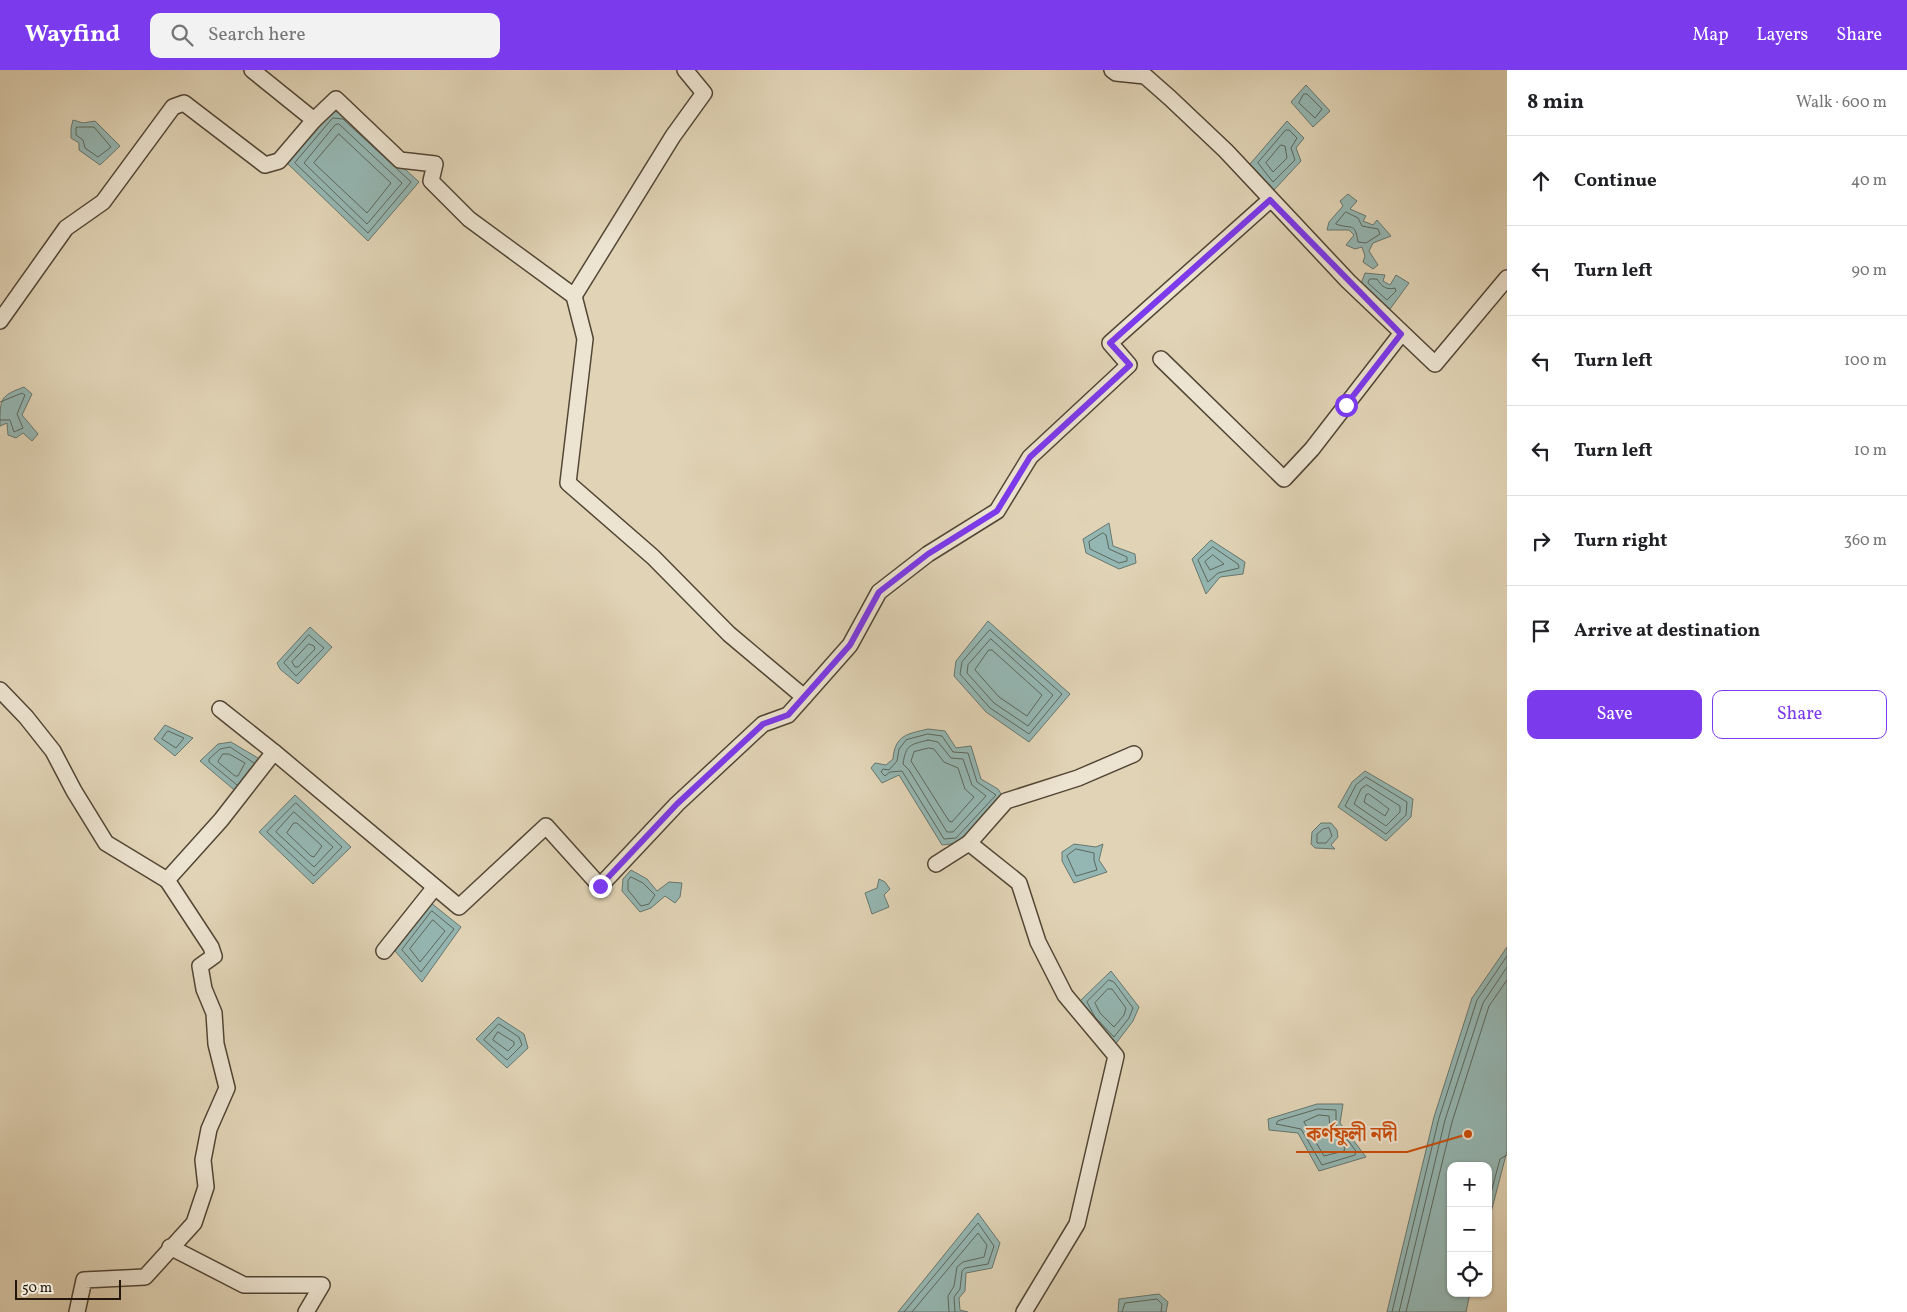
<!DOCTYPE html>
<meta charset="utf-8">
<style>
:root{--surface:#fff;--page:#f2f2f2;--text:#202124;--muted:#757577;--line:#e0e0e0;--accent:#7c3aed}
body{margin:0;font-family:Vollkorn,"Noto Serif Bengali",serif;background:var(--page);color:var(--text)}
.controls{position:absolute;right:15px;bottom:15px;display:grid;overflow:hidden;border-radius:10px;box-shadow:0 1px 4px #0004}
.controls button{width:45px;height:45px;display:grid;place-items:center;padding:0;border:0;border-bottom:1px solid var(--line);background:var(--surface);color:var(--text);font:25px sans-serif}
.scale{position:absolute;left:15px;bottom:12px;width:106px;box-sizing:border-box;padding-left:5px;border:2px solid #23170a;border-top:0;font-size:14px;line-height:18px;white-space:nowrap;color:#23170a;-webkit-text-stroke:4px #ece3d0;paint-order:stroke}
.stop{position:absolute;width:15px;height:15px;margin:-11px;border:4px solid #7c3aed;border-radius:50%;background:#fff}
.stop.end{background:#7c3aed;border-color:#fff;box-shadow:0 1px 5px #0008}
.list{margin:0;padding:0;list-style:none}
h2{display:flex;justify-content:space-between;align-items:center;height:65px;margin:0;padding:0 20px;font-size:21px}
h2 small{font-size:16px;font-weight:400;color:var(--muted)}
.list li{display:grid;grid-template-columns:32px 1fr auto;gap:15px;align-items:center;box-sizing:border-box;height:90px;padding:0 20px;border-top:1px solid var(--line)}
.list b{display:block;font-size:19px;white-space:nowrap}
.list em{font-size:16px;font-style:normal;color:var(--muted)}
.actions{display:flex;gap:10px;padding:15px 20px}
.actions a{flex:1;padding:11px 0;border:1px solid var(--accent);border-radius:10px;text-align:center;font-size:18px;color:var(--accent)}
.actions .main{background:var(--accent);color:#fff}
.icon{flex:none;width:28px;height:28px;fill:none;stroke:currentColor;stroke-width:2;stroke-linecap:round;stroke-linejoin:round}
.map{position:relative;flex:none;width:1507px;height:1242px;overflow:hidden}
header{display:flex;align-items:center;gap:30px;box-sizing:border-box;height:70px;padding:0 25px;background:var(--accent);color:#fff}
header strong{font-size:24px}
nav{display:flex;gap:28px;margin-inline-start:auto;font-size:18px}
.search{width:350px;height:45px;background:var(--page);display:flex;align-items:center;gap:12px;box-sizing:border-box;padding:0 18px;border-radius:10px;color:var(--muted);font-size:19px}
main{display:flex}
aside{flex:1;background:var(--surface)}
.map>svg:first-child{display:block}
.water{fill:#95b7b3;stroke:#67776f}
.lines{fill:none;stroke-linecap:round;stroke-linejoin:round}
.shore{stroke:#5c675e;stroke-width:1}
.minor-casing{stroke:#524635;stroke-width:18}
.minor{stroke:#ece3d0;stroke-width:15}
.route{stroke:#7c3aed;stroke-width:6}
.leader{fill:none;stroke:#ca4f0c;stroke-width:2}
.callout-dot{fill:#ca4f0c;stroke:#ece3d0;stroke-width:2}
.callout-label{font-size:20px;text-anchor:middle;font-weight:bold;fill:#ca4f0c;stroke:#ece3d0;stroke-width:4;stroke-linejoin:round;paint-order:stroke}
</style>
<header>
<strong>Wayfind</strong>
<div class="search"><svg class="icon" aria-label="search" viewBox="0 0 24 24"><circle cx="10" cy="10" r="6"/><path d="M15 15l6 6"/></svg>Search here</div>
<nav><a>Map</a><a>Layers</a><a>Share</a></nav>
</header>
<main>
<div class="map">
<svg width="1507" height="1242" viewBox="0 0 1507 1242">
<rect width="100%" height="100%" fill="#e1d4b6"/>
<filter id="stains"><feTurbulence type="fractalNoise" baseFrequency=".004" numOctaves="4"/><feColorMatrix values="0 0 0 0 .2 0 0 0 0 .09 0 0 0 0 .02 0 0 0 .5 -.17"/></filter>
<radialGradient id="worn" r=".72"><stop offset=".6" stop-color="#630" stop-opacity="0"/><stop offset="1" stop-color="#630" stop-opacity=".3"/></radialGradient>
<g class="water">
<polygon points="1306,15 1330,41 1313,57 1291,32"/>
<polygon points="332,41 344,43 419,112 368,171 287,93"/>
<polygon points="73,50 83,53 95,51 120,76 100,95 79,80 79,73 71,68 71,58"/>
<polygon points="1287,51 1304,68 1296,78 1301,91 1274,120 1250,94"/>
<polygon points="1348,124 1357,131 1350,139 1366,146 1363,151 1373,155 1377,150 1391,166 1373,173 1369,181 1378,195 1373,199 1363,192 1365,186 1362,177 1355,179 1346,175 1354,165 1349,160 1327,160 1329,152 1343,136 1340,131"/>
<polygon points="1365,203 1385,205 1383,211 1390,215 1396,205 1409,213 1390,239 1361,214"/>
<path d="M24,317l8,7 -10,21 16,19 -6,7 -9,-8 -7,5 -8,-3 -1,-12 -7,3c0,-28 0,-30 24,-39z"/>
<polygon points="1109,453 1113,476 1135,484 1136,493 1119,499 1086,483 1083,469"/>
<polygon points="1211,470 1245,492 1243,504 1220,507 1206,524 1192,489"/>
<polygon points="988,551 1070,624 1029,672 986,642 954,606 956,591"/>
<polygon points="310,557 332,577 298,614 280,599 277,593"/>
<polygon points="165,655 193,668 175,686 154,669"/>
<path d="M928,659l17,2 11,17 15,-2 10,33 17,10 5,8 -44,46 -17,2 -43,-70 -17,8 -11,-15 4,-5 11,2 7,-6c2,-24 14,-25 35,-30z"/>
<polygon points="231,672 263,691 239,724 200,691 218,674"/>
<polygon points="1365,701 1413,729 1411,747 1386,771 1338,737 1352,712"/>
<polygon points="295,725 351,777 313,814 259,762"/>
<polygon points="1321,753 1331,753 1337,760 1338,767 1331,775 1335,779 1315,778 1311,774 1312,762"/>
<polygon points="1074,774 1096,777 1103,774 1099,790 1107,802 1074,813 1062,791 1062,782"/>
<polygon points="631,800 647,809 657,821 669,812 682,813 680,827 675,833 665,826 651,838 640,842 622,821 623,809"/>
<polygon points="879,809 885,812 890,819 884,825 889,837 872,844 865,823 877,818"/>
<polygon points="431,833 461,857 422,912 395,881"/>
<polygon points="1507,877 1507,1081 1488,1154 1488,1096 1451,1096 1451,1223 1470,1223 1466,1242 1387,1242 1434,1047 1472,928"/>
<polygon points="1111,901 1139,937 1133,951 1114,976 1091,950 1080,931"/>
<polygon points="498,947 524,964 528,978 507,998 476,969"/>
<polygon points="1317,1034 1343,1034 1340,1053 1366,1087 1319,1101 1298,1063 1269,1060 1268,1049"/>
<polygon points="978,1143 1000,1173 992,1198 966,1203 965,1221 959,1228 960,1240 968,1242 898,1242"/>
<polygon points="1159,1224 1168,1232 1166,1242 1118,1242 1119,1229"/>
</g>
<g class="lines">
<g class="shore">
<polygon points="1304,24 1307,24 1322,39 1315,48 1299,33"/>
<polygon points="333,48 343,49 411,112 368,163 295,93"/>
<polygon points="339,54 402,113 367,154 304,93 335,55"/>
<polygon points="79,57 94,57 111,77 98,87 85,78 83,70 76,65 76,58"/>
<polygon points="1286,60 1289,60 1297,68 1291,78 1295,90 1273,112 1258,93"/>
<polygon points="339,64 391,113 367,143 314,93"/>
<polygon points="1281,75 1285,76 1287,88 1273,102 1266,93"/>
<path d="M1346,142l12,6 4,8 16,3 2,5 -14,9 -8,-1c-3,-21 -7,-12 -22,-18z"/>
<path d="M1370,209h7c5,8 9,11 18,9l1,3 -9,9 -19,-17z"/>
<polyline points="0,332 22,323 25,325 17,344 23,358 14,362 10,350 0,350"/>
<polygon points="1103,463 1106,465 1109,479 1127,487 1127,491 1119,493 1090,479 1089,472"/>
<polygon points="1213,477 1238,494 1239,498 1218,503 1208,512 1198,490"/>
<polygon points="1213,485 1224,494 1210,500 1205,492"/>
<polygon points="990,560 1062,624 1029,664 990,638 960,604 962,592"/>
<polygon points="309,565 324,578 296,606 284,593"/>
<polygon points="991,569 1053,625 1028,656 994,633 967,603 968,595"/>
<polygon points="309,574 314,576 315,579 298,597 295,597 292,592"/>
<polygon points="989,580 992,580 1042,625 1027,646 999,627 975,600"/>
<polygon points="168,661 184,668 176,678 162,669"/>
<polygon points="928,664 942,666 953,682 968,683 977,712 996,725 956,768 944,769 902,701 890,702 885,706 881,702 883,699 889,700 897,691 899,679 906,670"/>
<path d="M928,670l10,2 13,16 12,1 9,26 14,11 -33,36h-6l-38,-62 -6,-6c3,-20 7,-19 25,-24z"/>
<polygon points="929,678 934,679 944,692 958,698 965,719 974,727 952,752 949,751 911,691 914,682"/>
<polygon points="223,684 229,684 245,693 238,706 235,706 218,692"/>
<polygon points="1366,707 1407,732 1406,745 1386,764 1345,736 1356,715"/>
<polyline points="237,715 209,692 209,689 220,679 230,677 254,693"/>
<polygon points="1367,715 1400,736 1400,742 1386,756 1354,734 1361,719"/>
<polygon points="1369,724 1389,739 1385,746 1364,732 1366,725"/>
<polygon points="296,733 342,777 314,806 267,762"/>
<polygon points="294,742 333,777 314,797 276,762"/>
<polygon points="294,753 297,753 322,776 314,787 311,786 287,763"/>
<polygon points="1329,758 1332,766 1326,773 1317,773 1317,764 1323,759"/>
<polygon points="1076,779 1094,783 1094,790 1097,800 1076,806 1067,786"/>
<polygon points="631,807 643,813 655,825 649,834 641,836 628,820 628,811"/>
<polygon points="432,841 454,859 421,902 402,880"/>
<polygon points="433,850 445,861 420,892 410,879"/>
<polygon points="1109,910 1114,912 1133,938 1129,948 1114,967 1095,947 1087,932"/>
<polygon points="1108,919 1112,919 1126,938 1124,945 1114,957 1100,943 1095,933"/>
<polygon points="499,954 519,967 522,975 507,990 484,970"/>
<polygon points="498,962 514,972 514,975 508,981 493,970"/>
<polygon points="1318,1039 1336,1040 1336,1055 1356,1081 1355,1085 1322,1095 1301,1059 1276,1054 1278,1051"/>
<polygon points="1319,1045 1329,1046 1330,1059 1345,1078 1344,1081 1324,1086 1304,1052"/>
<polyline points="1488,1134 1500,1089 1507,1085"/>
<polyline points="904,1242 978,1153 994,1176 988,1194 965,1198 962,1201 960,1219 954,1227 955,1242"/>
<polyline points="912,1242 978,1163 987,1175 984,1187 963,1192 957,1197 954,1216 948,1226 949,1242"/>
<polyline points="1122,1242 1125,1233 1157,1229 1162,1234 1161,1242"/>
<polyline points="1392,1242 1439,1048 1477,930 1507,886"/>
<polyline points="1399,1242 1445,1050 1483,933 1507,897"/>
<polyline points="1406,1242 1452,1052 1489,936 1507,910"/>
</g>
<g class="minor-casing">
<g id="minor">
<polyline points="252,0 314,50 336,29 400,90 435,94 431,111 469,149 574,226 673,66 704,23 685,0"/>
<polyline points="1112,0 1116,3 1145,6 1170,28 1226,81 1348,211 1435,294 1507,208"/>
<polyline points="0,251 66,158 103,132 173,37 184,33 265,95 279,91 314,50"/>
<polyline points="1161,289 1284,409 1312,379 1401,264"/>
<polyline points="0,620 26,647 53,681 74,721 106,773 167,810"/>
<polyline points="804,627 850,575 879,522 928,484 997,441 1030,387 1129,295 1110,273 1270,130"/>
<polyline points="220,639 274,682"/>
<polyline points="969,773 1006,731 1078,708 1134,684"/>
<polyline points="936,794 969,773 1019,813 1038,872 1065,925 1116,986 1077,1154 1024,1242"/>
<polyline points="384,881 435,817"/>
<polyline points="170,1177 244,1215 322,1215 306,1242"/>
<polyline points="77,1242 84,1210 145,1207 194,1153 206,1117 203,1090 209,1059 227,1018 216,974 214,943 204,919 200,896 214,886 211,877 167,810 221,750 274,682 459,837 546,756 600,816 677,734 763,654 788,645 804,627 729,564 653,487 568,413 585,269 574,226"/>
</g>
</g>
<use href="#minor" class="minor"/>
</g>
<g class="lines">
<polyline class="route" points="600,816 677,734 763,654 788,645 850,575 879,522 928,484 997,441 1030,387 1130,295 1110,273 1270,130 1401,264 1346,335"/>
</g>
<path class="leader" d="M1468 1064L1407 1082H1296"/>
<circle class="callout-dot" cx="1468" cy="1064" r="5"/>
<g class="callout-label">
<text x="1352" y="1071">কর্ণফুলী নদী</text>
</g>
<rect width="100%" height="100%" filter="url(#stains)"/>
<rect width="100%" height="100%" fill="url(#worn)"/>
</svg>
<div class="controls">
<button>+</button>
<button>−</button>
<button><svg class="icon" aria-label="locate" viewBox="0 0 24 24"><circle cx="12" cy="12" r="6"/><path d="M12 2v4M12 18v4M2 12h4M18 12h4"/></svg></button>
</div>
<div class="scale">50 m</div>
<div class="stop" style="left:1346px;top:335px"></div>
<div class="stop end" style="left:600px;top:816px"></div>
</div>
<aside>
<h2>8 min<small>Walk · 600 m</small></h2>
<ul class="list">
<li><svg class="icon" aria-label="ahead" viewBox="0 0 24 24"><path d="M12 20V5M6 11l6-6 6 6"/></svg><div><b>Continue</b></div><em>40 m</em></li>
<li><svg class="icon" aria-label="left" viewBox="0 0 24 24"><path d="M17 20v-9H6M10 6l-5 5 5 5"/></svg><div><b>Turn left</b></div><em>90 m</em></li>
<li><svg class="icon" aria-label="left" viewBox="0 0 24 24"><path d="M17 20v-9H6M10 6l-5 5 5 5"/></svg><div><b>Turn left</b></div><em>100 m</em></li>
<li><svg class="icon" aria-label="left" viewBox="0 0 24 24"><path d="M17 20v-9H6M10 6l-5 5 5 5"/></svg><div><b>Turn left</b></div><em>10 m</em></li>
<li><svg class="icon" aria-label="right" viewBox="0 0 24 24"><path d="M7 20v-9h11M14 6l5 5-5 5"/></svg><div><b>Turn right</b></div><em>360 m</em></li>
<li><svg class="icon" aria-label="arrive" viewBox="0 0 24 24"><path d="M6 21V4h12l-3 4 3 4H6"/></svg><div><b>Arrive at destination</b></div></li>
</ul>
<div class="actions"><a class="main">Save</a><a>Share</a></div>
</aside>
</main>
